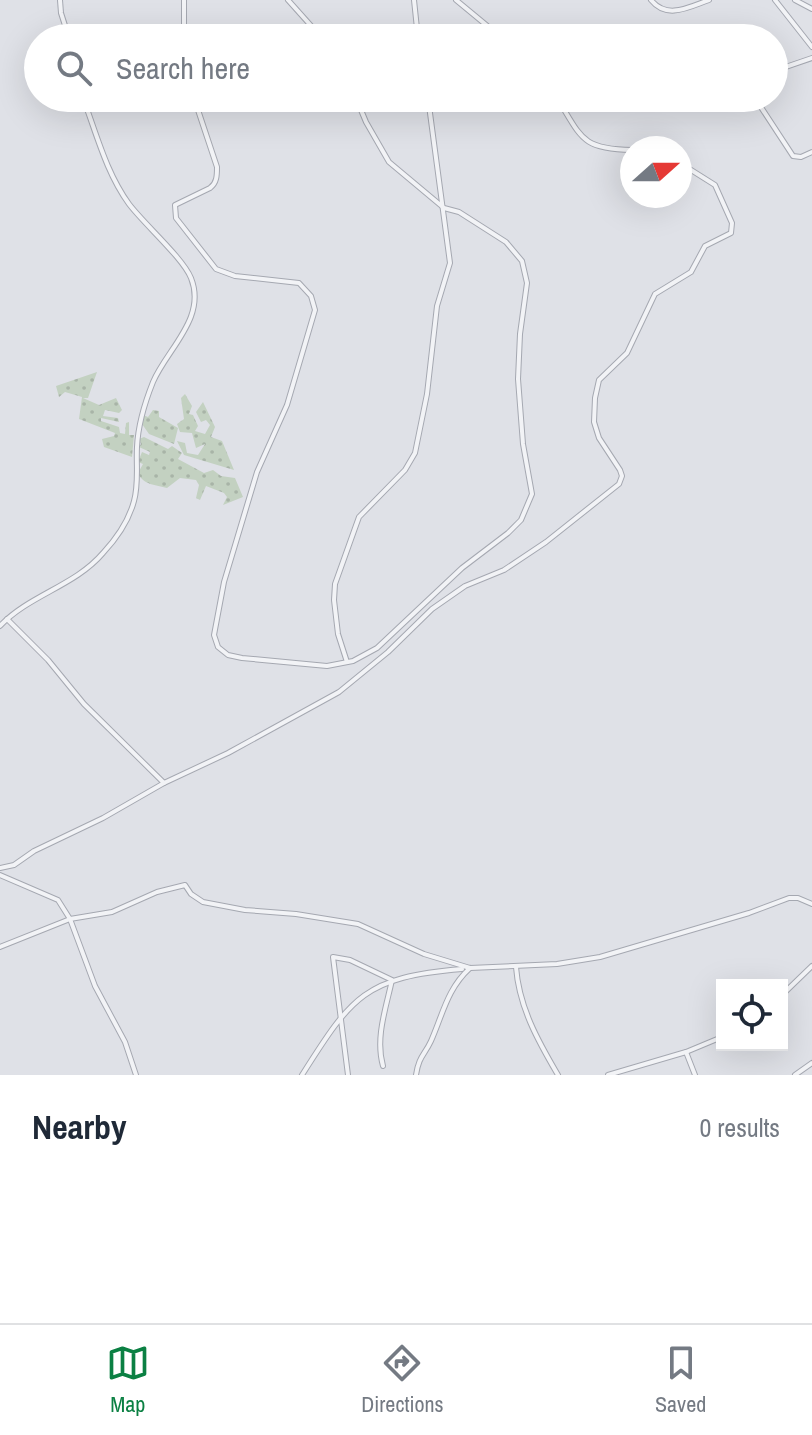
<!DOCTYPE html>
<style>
:root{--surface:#fff;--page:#f6f6f7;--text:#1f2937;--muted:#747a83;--line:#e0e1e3;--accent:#0b8043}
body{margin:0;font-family:"Archivo Narrow",sans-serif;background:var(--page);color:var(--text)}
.controls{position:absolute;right:24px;bottom:24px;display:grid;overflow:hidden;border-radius:0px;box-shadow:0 8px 32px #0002}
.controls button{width:72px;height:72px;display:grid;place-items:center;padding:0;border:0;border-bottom:2px solid var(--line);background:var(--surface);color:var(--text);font:40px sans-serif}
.compass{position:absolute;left:620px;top:136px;width:72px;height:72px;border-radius:50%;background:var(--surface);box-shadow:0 8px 32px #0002;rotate:69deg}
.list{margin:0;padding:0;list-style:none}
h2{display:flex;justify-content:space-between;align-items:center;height:104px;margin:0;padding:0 32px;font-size:34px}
h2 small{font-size:26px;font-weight:400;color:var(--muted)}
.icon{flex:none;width:44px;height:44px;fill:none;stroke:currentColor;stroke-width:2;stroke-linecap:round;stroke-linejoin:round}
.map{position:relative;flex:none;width:812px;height:1075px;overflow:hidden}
.search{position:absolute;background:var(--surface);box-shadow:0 8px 32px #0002;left:24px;right:24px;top:24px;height:88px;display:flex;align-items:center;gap:20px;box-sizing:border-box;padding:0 28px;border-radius:44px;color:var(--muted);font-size:30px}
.sheet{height:248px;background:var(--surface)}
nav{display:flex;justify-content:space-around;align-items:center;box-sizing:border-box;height:112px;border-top:2px solid var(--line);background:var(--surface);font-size:22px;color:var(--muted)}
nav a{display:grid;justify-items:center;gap:4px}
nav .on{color:var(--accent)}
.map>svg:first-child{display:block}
.grass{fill:url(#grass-dots)}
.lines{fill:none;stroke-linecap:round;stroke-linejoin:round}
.street-casing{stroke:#a5a8b1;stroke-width:6}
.street{stroke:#f2f3f6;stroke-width:4}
</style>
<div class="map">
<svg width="812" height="1075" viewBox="0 0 812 1075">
<defs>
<pattern id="grass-dots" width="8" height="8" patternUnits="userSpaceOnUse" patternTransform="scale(2)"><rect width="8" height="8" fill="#c3d1c1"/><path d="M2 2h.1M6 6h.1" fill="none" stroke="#a8b4a7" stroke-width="1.8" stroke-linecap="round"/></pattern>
</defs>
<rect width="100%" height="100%" fill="#dfe1e7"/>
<g class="grass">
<polygon points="97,372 88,398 83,398 99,405 116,398 122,410 119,413 105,410 103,416 118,418 119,422 101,418 101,421 119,427 120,433 125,434 126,423 129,422 129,435 134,435 132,457 104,447 102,439 114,436 115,433 79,419 82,397 65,392 59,397 56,386"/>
<polygon points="185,394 192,406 189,414 193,415 198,426 195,431 205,434 210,425 206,420 201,422 196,412 203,402 215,427 211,437 222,441 234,470 184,455 177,441 185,443 187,453 198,455 205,444 196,448 192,433 180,432 177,424 184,419 181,398"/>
<polygon points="153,410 159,411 159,417 178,428 174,444 149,434 142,424 143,415 148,417"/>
<path d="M144,437l24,12 4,-3 10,7 -4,6 26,14 9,-3 8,6 14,2 8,19 -20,8 4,-8 -3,-4 -18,-7 -6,14 -4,-2 3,-13 -3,-5 -16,-2 -13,10c-11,-3 -24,-3 -29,-15l5,-9 -5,-2 4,-10 7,3 1,-3 -11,-5 2,-3 -2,-5z"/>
</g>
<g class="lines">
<g class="street-casing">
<g id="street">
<polyline points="60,0 61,13 69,38"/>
<polyline points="288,0 322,38"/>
<polyline points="414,0 418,38"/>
<polyline points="456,0 502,38"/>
<path d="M651,0c16,20 38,7 58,0"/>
<polyline points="775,0 812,47"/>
<polyline points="795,0 812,9"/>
<polyline points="184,38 184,0"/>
<polyline points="774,71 812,58"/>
<path d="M194,98l23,69c0,8 0,16 -7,21l-35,17 1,13 40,51 19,7 64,7 12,13 4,14 -28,95 -30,67 -33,110 -10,53 4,12 10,8 14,3 85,8 26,-5 24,-13 85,-80 46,-35 13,-13 11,-26 -9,-50 -5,-65 2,-45 7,-51 -5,-22 -16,-19 -47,-30 -15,-4 -55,-46 -23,-40 -10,-24"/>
<path d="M557,98c25,40 24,51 75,52"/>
<polyline points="755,98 793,156 801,157 812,152"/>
<polyline points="7,619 48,660 84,704 164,783"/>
<path d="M0,626c29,-31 75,-40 103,-73 13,-14 26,-33 31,-52 5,-18 2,-36 3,-54 1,-22 8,-45 16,-65 14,-33 54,-64 38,-104 -8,-20 -47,-54 -62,-74 -23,-32 -32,-69 -46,-106"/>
<polyline points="347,662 338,634 334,600 335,584 359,517 405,470 415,453 427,394 437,306 450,263 428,98"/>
<polyline points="0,868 14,865 34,851 103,818 164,783 228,753 339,692 388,652 432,609 465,586 504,570 546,542 619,484 622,476 620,470 599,438 594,422 595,398 599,380 627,353 655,294 691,272 705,246 731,233 732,223 715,185 680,163"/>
<polyline points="0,875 58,900 70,919 95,986 125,1042 136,1075"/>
<polyline points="0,947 70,919 112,912 157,892 185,885 191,894 203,902 245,910 296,914 358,924 424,954 470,968 557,964 600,957 749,913 789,898 798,898 812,904"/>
<path d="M516,967c3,40 22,74 42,108"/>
<polyline points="782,995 812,966"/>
<polyline points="686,1052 695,1075"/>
<path d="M302,1075c50,-79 63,-98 160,-106"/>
<path d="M348,1075l-15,-118 17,3 42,20c-6,28 -17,58 -9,86"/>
<path d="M416,1075c3,-19 8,-19 15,-34 12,-27 16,-52 39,-73"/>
<polyline points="608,1075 686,1052 722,1037"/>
<polyline points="795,1075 812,1063"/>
</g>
</g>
<use href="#street" class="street"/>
</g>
</svg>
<div class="controls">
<button><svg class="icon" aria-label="locate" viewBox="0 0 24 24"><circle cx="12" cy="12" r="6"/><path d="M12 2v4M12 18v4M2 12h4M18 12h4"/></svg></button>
</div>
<svg class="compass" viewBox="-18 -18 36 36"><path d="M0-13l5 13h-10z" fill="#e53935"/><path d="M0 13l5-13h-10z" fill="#747a83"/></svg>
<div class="search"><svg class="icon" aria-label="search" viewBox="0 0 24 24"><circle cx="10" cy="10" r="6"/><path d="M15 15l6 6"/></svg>Search here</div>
</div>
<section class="sheet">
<h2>Nearby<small>0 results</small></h2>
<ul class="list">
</ul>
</section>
<nav>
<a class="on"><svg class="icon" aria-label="map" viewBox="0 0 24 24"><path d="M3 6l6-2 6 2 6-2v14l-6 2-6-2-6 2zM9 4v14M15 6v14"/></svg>Map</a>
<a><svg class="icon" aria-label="directions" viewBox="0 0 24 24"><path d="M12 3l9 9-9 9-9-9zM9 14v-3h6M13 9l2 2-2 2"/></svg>Directions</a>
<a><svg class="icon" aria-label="saved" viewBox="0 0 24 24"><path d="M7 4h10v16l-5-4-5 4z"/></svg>Saved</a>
</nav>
